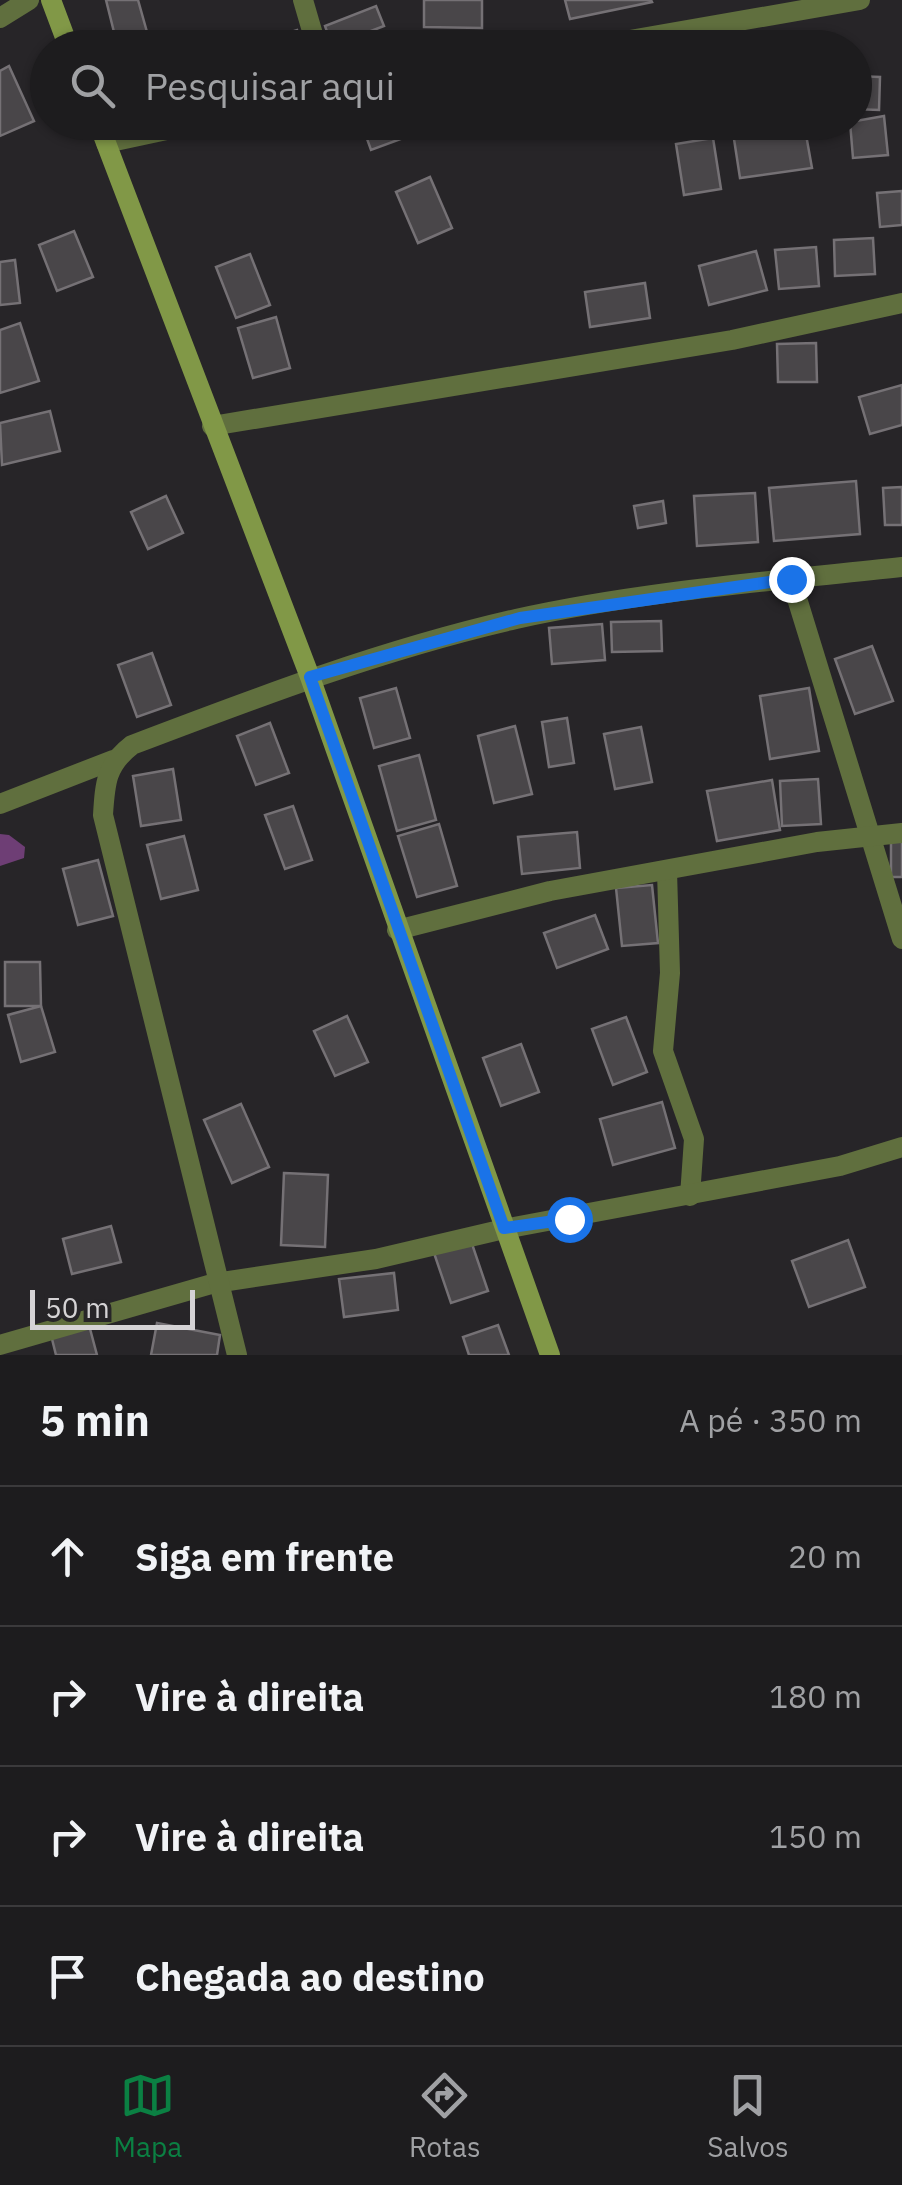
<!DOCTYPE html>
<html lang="pt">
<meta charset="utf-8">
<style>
:root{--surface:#1d1c1e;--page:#2a292b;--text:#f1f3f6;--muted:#a0a1a4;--line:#3b3a3c;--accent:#0b8043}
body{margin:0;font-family:"IBM Plex Sans",sans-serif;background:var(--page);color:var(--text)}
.scale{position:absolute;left:30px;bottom:25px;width:165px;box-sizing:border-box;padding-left:10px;border:5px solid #d5d3d5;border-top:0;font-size:28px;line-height:35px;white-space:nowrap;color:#d5d3d5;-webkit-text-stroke:8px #272528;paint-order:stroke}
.stop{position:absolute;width:30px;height:30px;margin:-22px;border:8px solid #1a73e8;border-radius:50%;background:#fff}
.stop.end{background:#1a73e8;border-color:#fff;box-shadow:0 2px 10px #0008}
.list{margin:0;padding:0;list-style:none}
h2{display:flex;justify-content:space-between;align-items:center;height:130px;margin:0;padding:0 40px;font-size:42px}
h2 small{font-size:32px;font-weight:400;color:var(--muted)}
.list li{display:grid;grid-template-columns:65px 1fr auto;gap:30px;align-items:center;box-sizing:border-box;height:140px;padding:0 40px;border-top:2px solid var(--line)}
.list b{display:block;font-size:38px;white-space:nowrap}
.list em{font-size:32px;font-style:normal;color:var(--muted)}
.icon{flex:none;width:55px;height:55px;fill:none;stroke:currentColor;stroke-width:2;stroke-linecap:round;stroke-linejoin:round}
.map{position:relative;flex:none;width:902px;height:1355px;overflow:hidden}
.search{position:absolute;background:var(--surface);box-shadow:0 2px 8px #0004;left:30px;right:30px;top:30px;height:110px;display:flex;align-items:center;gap:25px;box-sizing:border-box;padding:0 35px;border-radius:55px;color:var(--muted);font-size:38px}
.sheet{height:690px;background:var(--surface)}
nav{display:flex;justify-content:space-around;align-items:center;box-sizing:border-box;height:140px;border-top:2px solid var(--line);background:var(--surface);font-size:28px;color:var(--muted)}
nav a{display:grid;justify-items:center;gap:5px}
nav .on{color:var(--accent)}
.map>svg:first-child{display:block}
.forest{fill:#6e3e75}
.building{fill:#494649;stroke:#757175;stroke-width:2.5}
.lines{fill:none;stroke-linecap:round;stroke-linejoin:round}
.minor{stroke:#606f3e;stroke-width:20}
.secondary{stroke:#819847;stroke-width:20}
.route{stroke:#1a73e8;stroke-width:12}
</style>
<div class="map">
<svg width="902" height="1355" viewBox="0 0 902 1355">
<rect width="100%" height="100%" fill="#272528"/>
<polygon class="forest" points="0,834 9,835 25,847 24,858 0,866"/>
<g class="building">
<polygon points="106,0 138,0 147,32 116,40"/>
<polygon points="424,0 482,0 482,28 424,27"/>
<polygon points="565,0 651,0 652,2 570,19"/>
<polygon points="376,6 384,26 332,46 325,26"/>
<polygon points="297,30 303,48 247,48 247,46"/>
<polygon points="186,35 190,48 150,48"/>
<polygon points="9,66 34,121 0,136 0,71"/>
<polygon points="854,76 880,77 879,110 854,109"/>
<polygon points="884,116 888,155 853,158 850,122"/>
<polygon points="361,122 413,122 417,133 371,150"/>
<polygon points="805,129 812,168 740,178 734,139"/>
<polygon points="713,138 721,189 684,195 676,144"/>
<polygon points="430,177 452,228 418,243 396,192"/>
<polygon points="902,191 902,225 880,227 877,193"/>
<polygon points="74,231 93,277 57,291 39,245"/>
<polygon points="873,238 875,274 835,276 834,240"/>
<polygon points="816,247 819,286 779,289 775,250"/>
<polygon points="756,251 767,290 709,305 699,266"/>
<polygon points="250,254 270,305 236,318 216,267"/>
<polygon points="15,260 20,303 0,305 0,262"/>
<polygon points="645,283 650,318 590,327 585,292"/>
<polygon points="276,317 290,368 253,378 238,328"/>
<polygon points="20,323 39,381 0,393 0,330"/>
<polygon points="816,343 817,382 778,382 777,344"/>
<polygon points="902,385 902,425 870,434 859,397"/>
<polygon points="50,411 60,451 2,465 0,423"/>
<polygon points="856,481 860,534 774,541 769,488"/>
<polygon points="902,487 902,525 885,525 883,488"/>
<polygon points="755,493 758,542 697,546 694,496"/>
<polygon points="166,496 183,533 148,549 131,512"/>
<polygon points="663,501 666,523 638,528 634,506"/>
<polygon points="661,621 662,651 612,652 611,622"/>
<polygon points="602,624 605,660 552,664 549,628"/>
<polygon points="872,646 893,701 855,714 835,659"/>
<polygon points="152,653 171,705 137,717 118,665"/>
<polygon points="396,688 410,738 374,748 360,698"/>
<polygon points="809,688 819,751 770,759 760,696"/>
<polygon points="567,718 574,763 549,767 542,722"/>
<polygon points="270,723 289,773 256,785 237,736"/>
<polygon points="515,726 532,794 494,803 478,736"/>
<polygon points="641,727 652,782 615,789 604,734"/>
<polygon points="419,755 436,820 397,831 379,766"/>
<polygon points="173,769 181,820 141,826 133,776"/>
<polygon points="818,779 821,824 782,826 780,781"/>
<polygon points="772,780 780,830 717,841 707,791"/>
<polygon points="293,806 312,860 285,869 265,815"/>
<polygon points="439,824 457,886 417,897 398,836"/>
<polygon points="577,832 580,868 522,874 518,837"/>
<polygon points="184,836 198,890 161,899 147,845"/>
<polygon points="891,840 902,841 902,877 891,877"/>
<polygon points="98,860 113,916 78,925 63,869"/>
<polygon points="652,885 658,943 622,946 616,888"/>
<polygon points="595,915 608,949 557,968 544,933"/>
<polygon points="5,962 40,962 41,1006 5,1006"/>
<polygon points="41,1006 55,1052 21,1062 8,1015"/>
<polygon points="347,1016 368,1062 335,1076 314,1031"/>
<polygon points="626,1017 647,1072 613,1085 592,1029"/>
<polygon points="521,1044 539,1092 501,1106 483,1058"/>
<polygon points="662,1102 675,1148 613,1165 600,1119"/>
<polygon points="241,1104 269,1167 232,1183 204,1120"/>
<polygon points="284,1173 328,1175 325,1247 281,1245"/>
<polygon points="111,1226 121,1262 72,1274 63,1239"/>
<polygon points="848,1240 865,1287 809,1307 792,1261"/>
<polygon points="471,1241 488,1291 451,1303 434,1253"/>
<polygon points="394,1273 398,1310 344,1317 339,1279"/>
<polygon points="157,1323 220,1335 217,1355 151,1355"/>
<polygon points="89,1325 97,1355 56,1355 51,1335"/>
<polygon points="498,1325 509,1355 469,1355 463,1337"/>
</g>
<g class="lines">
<g class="minor">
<polyline points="303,0 317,48"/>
<polyline points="0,18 29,0"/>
<polyline points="584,48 860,0"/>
<polyline points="106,143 204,122"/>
<polyline points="212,426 732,340 902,303"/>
<polyline points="791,579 902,939"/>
<polyline points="0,804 113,760"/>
<polyline points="667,871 670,973 663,1051 694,1139 690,1196"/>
<polyline points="397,930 550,891 817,842 902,833"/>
<polyline points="0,1345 215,1283 376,1259 504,1229 840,1166 902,1147"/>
<path d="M237,1355l-134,-540c2,-32 3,-50 29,-70 126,-48 252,-96 384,-126 126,-28 258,-38 386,-52"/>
</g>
<g class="secondary">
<polyline points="51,0 69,48"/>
<polyline points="98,122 310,677 550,1355"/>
</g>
</g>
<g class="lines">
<polyline class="route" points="569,1219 504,1228 310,677 520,618 791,579"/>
</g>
</svg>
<div class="scale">50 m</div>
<div class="stop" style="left:569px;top:1219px"></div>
<div class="stop end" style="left:791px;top:579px"></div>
<div class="search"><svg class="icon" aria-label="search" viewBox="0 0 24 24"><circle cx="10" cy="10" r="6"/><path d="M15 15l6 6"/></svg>Pesquisar aqui</div>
</div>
<section class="sheet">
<h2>5 min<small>A pé · 350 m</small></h2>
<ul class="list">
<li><svg class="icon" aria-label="ahead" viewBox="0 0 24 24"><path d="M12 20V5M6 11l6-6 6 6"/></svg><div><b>Siga em frente</b></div><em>20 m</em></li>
<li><svg class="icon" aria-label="right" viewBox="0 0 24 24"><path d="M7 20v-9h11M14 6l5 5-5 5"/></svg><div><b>Vire à direita</b></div><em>180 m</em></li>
<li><svg class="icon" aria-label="right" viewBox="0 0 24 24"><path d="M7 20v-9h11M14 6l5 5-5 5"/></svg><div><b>Vire à direita</b></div><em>150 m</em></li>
<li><svg class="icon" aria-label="arrive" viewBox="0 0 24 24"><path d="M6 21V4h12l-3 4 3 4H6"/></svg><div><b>Chegada ao destino</b></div></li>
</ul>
</section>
<nav>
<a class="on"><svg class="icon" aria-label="map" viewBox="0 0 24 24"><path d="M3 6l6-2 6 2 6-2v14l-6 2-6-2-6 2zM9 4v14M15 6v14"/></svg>Mapa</a>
<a><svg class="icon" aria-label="directions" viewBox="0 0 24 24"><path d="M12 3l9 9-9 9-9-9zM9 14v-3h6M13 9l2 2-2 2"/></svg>Rotas</a>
<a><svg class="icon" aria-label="saved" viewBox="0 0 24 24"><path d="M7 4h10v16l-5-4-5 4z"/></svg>Salvos</a>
</nav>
